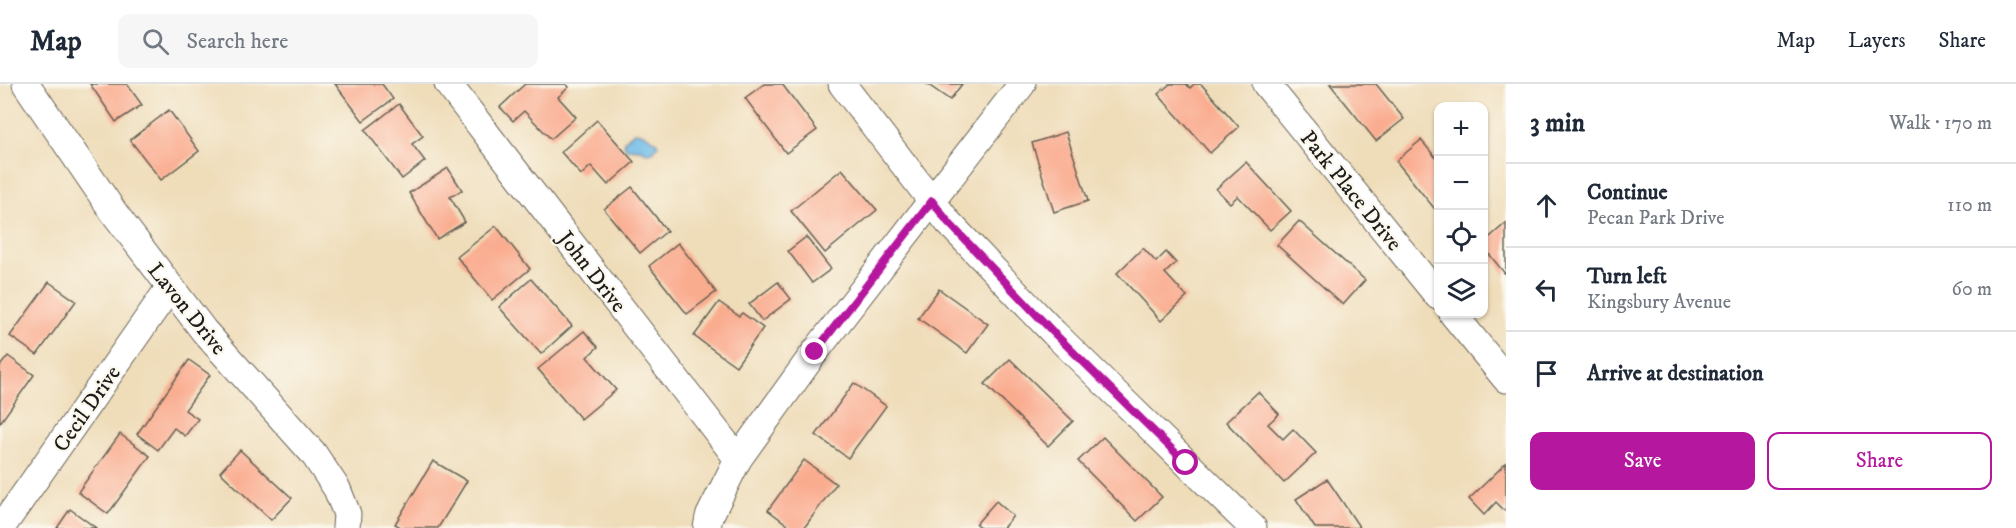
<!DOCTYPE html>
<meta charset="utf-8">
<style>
:root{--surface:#fff;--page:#f6f6f7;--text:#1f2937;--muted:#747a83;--line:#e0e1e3;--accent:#b5179e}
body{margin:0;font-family:"IM FELL DW Pica",serif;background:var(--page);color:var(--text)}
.controls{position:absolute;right:18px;top:18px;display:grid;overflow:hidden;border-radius:12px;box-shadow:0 2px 4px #0004}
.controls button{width:54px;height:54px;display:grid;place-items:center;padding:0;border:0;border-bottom:2px solid var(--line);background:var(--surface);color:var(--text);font:30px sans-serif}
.stop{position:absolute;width:18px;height:18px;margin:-14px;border:4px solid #b5179e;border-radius:50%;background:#fff}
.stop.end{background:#b5179e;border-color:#fff;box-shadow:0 2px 6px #0008}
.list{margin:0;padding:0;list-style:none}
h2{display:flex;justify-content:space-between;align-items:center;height:78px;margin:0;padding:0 24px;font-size:26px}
h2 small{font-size:20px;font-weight:400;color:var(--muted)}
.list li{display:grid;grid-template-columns:39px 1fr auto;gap:18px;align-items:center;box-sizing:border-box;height:84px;padding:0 24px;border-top:2px solid var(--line)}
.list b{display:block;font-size:22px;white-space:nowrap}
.list p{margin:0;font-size:20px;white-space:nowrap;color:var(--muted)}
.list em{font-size:20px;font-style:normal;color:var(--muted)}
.actions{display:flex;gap:12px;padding:18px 24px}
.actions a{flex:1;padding:14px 0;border:2px solid var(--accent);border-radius:12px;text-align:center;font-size:21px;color:var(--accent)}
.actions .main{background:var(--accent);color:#fff}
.icon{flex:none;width:33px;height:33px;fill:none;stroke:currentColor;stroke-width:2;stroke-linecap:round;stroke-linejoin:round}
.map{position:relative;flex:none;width:1506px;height:444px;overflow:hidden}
header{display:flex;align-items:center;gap:36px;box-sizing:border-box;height:84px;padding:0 30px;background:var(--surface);border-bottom:2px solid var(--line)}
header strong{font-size:28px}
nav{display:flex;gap:33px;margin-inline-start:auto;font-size:21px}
.search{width:420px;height:54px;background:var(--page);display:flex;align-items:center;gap:15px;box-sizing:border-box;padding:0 21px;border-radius:12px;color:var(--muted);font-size:22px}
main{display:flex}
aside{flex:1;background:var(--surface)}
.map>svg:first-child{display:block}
.water{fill:#70bbe9;stroke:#466c82;stroke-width:1.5}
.building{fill:#faac8f}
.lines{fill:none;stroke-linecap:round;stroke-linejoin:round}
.minor-casing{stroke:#666053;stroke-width:29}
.minor{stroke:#fff;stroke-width:27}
.route{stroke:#b5179e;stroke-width:8}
.labels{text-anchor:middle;stroke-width:4.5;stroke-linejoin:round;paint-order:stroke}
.street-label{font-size:22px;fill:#1c1c1c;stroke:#fbf7ec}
</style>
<header>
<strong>Map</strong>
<div class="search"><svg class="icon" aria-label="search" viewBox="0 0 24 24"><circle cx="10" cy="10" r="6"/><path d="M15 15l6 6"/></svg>Search here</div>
<nav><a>Map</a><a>Layers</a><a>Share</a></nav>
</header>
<main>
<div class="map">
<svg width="1506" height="444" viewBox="0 0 1506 444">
<rect width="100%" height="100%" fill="#fbf7ec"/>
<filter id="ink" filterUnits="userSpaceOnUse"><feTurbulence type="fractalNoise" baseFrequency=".0167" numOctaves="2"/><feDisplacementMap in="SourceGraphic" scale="12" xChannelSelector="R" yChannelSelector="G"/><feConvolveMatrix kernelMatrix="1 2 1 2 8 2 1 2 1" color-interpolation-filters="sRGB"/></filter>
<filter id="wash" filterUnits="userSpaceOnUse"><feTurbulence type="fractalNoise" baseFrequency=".008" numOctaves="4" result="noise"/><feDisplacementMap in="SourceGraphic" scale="24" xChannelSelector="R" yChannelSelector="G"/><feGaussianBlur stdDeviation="1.35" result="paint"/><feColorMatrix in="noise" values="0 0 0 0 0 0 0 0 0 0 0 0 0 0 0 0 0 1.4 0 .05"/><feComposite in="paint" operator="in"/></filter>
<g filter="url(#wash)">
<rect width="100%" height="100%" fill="#efddba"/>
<path class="water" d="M634,48c8,0 20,5 24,13l-4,6 -7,2 -6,-4 -16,-1 -1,-7z"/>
<g id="blocks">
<g class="building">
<polygon points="90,0 127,0 142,21 116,38"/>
<polygon points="335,0 382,0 393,15 363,37"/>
<polygon points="525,0 566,0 569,3 558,13 576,33 551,55 524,27 513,37 500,23"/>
<polygon points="764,0 782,0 817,46 786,69 745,14"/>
<polygon points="927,0 962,0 950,16"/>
<polygon points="1170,0 1186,0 1190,4 1194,0 1201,0 1239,43 1210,69 1158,10"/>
<polygon points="1330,0 1376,0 1404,35 1376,57"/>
<polygon points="399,20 423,52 412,60 425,77 402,95 365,46"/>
<polygon points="169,26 199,67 161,96 130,56"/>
<polygon points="597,36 634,78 608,101 591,82 581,91 561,68"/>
<polygon points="1066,48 1088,117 1054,128 1032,59"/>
<polygon points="1421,56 1436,74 1438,72 1438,129 1396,77"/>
<polygon points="1246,78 1291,127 1270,146 1238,112 1230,119 1216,105"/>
<polygon points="448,84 462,106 450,113 465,138 437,155 409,109"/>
<polygon points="842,85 877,126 825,169 791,127"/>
<polygon points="632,103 667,147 640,169 604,125"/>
<polygon points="1299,137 1365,196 1343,221 1277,161"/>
<polygon points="1506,139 1506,191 1484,164 1484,158"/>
<polygon points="496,142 530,185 492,216 457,173"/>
<polygon points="806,153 831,185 812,199 788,167"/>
<polygon points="678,159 716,208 687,230 649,182"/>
<polygon points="1143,164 1156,178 1166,168 1176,179 1165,189 1187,213 1161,237 1117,189"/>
<polygon points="531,195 572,242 541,270 499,223"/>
<polygon points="49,198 76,217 37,271 10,252"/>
<polygon points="778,198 791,215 762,237 749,220"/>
<polygon points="939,205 988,240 967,269 918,234"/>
<polygon points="719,218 739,232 742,229 763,244 736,282 694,252"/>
<polygon points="584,247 598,263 587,273 616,306 581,335 538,285"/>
<polygon points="8,272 34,291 0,339 0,282"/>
<polygon points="1010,275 1073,337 1048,362 985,300"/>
<polygon points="189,276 210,291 185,326 198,335 185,352 174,344 158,366 137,350"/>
<polygon points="854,299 886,322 848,374 816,351"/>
<polygon points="1258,308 1279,330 1268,340 1283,355 1293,345 1316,369 1284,399 1226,338"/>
<polygon points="120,350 150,372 108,430 78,408"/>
<polygon points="1103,353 1162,413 1137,437 1078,377"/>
<polygon points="240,366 292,414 271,436 220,388"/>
<polygon points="804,376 836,400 804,444 792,444 768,426"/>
<polygon points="433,377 467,397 438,444 402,444 395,440"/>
<polygon points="1506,379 1506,428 1496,418 1484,431 1469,415"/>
<polygon points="1327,395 1360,444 1315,444 1296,415"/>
<polygon points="996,417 1013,432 1003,444 980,444 976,440"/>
<polygon points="70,425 96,444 57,444"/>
</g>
</g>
</g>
<g filter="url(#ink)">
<use href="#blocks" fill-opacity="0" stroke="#666053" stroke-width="1.5"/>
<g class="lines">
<g class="minor-casing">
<g id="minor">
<polyline points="26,0 115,130 204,247 313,369 337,405 347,430 346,444"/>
<polyline points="448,0 738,375"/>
<polyline points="842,0 948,138 1054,249 1253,444"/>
<polyline points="1266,0 1438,212"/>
<polyline points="1453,230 1506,295"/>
<polyline points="1,444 170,203"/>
<polyline points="707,444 709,433 738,375 815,268 1022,0"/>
</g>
</g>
<use href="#minor" class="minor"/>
</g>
</g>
<g class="lines" filter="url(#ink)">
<polyline class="route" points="815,268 932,117 948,138 1054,249 1186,379"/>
</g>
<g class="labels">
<g class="street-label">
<text transform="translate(1352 106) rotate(51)" y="8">Park Place Drive</text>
<text transform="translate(593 187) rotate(52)" y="8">John Drive</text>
<text transform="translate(188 224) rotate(51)" y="8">Lavon Drive</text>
<text transform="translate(86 324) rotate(-55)" y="8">Cecil Drive</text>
</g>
</g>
</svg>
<div class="controls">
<button>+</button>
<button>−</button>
<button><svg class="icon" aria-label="locate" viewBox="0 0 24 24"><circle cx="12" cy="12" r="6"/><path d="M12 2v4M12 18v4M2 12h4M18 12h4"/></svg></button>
<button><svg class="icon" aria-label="layers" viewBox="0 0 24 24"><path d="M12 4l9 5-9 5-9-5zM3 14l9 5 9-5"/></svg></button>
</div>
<div class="stop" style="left:1186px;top:379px"></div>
<div class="stop end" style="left:815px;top:268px"></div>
</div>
<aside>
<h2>3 min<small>Walk · 170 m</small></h2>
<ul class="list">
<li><svg class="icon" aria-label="ahead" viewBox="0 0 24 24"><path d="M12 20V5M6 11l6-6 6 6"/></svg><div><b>Continue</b><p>Pecan Park Drive</p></div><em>110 m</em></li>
<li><svg class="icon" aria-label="left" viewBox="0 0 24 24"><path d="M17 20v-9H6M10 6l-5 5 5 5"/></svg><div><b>Turn left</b><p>Kingsbury Avenue</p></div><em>60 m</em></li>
<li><svg class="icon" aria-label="arrive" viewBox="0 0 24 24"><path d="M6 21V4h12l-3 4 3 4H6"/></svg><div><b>Arrive at destination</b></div></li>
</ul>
<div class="actions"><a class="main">Save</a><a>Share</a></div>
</aside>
</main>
